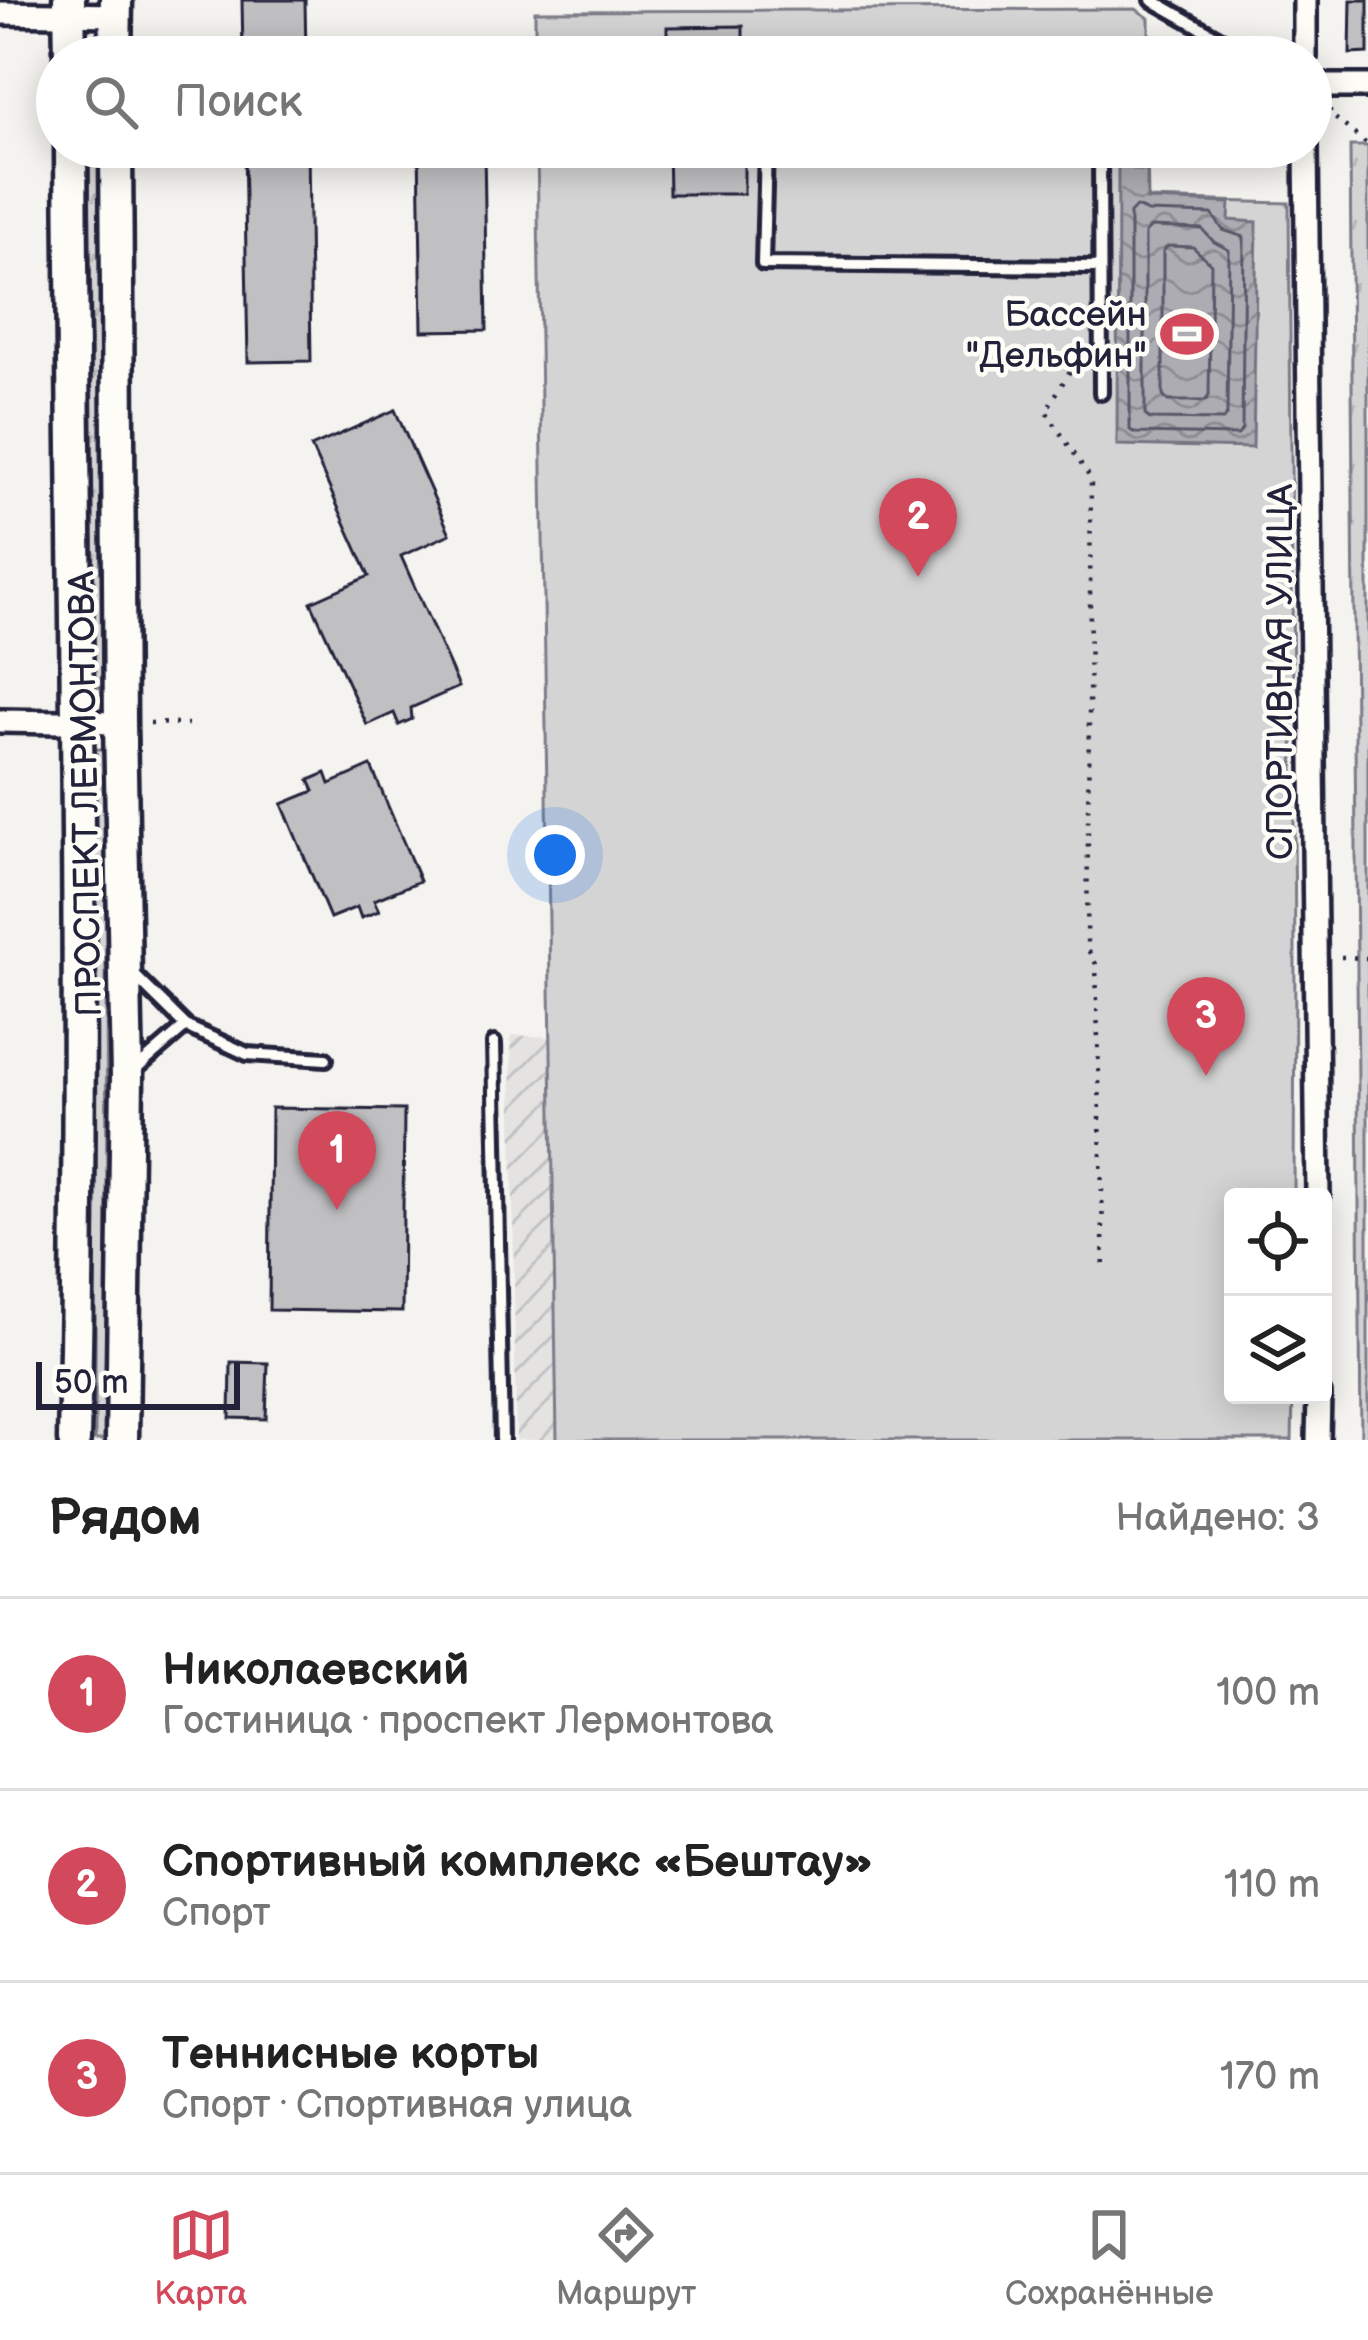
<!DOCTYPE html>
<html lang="ru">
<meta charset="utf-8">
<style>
:root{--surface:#fff;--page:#f2f2f2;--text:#222;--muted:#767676;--line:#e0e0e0;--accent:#d1495b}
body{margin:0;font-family:"Balsamiq Sans",sans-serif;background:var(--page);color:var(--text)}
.controls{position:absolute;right:36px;bottom:36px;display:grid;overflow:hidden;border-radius:12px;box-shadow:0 6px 30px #0003}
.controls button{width:108px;height:108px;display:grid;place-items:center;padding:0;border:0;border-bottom:3px solid var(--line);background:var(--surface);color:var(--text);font:60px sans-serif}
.scale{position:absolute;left:36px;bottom:30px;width:204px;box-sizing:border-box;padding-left:12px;border:6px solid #22223b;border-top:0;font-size:33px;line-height:42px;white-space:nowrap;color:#22223b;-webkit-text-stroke:9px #fdfcf7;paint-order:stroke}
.you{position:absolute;left:555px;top:855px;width:42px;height:42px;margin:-30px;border:9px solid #fff;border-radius:50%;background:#1a73e8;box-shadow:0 0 0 18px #1a73e833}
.badge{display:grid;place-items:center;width:78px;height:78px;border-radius:50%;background:var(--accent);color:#fff;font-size:39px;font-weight:700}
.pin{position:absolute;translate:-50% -99px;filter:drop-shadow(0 3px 6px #0008)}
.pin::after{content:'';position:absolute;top:63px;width:42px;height:36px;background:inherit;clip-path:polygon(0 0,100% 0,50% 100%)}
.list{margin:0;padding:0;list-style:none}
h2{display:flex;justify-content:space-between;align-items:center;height:156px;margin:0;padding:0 48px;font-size:51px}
h2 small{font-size:39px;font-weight:400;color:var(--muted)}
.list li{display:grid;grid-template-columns:78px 1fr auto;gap:36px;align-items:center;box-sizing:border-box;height:192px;padding:0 48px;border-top:3px solid var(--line)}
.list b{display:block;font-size:45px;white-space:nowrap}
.list p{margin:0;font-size:39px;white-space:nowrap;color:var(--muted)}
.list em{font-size:39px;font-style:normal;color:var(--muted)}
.icon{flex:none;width:66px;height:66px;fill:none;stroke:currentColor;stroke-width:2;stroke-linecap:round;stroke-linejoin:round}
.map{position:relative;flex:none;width:1368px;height:1440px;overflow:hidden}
.search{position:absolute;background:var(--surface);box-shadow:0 6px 30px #0003;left:36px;right:36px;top:36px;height:132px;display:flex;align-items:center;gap:30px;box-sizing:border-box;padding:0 42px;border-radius:66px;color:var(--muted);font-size:45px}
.sheet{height:732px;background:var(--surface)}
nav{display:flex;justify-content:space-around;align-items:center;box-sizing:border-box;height:168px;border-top:3px solid var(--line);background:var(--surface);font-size:33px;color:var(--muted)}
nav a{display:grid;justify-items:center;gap:6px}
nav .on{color:var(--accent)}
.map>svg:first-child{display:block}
.industrial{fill:url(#industrial-furrows)}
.grass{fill:url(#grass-tufts);stroke:#7c7b88;stroke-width:3}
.pitch{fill:#d5d4d5;stroke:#7c7b88;stroke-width:3}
.water{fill:url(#water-waves);stroke:#757582;stroke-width:3}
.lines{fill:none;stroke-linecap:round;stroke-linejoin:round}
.shore{stroke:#59596b;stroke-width:3}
.building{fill:#c0bfc2;stroke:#22223b;stroke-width:3}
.lane-casing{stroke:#22223b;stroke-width:20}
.street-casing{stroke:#22223b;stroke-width:30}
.secondary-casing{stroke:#22223b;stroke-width:39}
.path{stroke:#22223b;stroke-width:4.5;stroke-dasharray:3 9;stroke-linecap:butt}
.lane{stroke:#fdfcf7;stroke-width:10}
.street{stroke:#fdfcf7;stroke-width:21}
.secondary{stroke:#fdfcf7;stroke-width:30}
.labels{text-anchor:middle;stroke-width:9;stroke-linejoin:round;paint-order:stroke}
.poi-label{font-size:36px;fill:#22223b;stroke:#fdfcf7;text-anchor:end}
.street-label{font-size:36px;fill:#22223b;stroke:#fdfcf7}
</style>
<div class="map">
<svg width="1368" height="1440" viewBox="0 0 1368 1440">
<defs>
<pattern id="industrial-furrows" width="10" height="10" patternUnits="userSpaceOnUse" patternTransform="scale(3)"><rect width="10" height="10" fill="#e4e3e2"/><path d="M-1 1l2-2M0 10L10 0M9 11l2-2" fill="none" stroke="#c3c2c3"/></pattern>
<pattern id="grass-tufts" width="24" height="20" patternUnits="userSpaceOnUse" patternTransform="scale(3)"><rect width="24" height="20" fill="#d5d4d5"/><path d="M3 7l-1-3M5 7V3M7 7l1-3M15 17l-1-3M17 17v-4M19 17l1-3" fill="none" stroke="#b7b6b8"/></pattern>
<pattern id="water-waves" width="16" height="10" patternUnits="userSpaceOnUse" patternTransform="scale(3)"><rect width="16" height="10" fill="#acacb2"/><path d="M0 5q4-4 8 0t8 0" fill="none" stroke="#8c8c92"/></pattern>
</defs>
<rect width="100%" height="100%" fill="#f4f3ef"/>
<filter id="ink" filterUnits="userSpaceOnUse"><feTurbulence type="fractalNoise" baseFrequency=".00833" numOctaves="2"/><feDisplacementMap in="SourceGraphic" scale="24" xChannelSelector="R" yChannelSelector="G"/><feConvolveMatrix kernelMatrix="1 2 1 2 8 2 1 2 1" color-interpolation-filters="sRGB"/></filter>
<g filter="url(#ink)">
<polygon class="industrial" points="511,1035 551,1037 557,1440 516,1440"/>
<g class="grass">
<polygon points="1350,146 1368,146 1368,1440 1361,1440"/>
<polygon points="89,147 100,147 105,688 95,687"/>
<polygon points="96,749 105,749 108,1440 95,1440"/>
</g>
<g class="pitch">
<polygon points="1136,9 1149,18 1149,57 535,57 535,11"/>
<polygon points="537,147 1147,147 1148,199 1289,203 1295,951 1294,1197 1233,1197 1233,1395 1293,1395 1292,1440 557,1440"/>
</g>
<polygon class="water" points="1118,162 1147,163 1147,200 1230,203 1229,220 1257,222 1253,448 1117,445"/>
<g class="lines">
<g class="shore">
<polygon points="1136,207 1148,212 1212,214 1223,230 1244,237 1242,429 1238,435 1135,433 1130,430 1130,213"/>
<polygon points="1151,227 1202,229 1214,242 1229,250 1227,414 1223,420 1150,419 1145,415 1145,233"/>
<polygon points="1168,246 1193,247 1211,264 1209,396 1205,401 1168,401 1163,396 1163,251"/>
</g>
</g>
<g class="building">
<polygon points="242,0 305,0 306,57 243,57"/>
<polygon points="1351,0 1368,0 1368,53 1350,54"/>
<polygon points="743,26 743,57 667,57 667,27"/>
<polygon points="244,147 308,147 311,361 248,362"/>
<polygon points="419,147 484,147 487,330 422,331"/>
<polygon points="668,147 744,147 744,194 669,194"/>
<polygon points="395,410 450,534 401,556 459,687 411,708 412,719 399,725 394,713 367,725 311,602 369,576 311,447"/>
<polygon points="371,766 420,881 374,900 379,911 361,918 357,907 330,918 282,804 314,791 309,780 326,773 330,784"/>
<polygon points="271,1108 404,1110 402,1312 269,1310"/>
<polygon points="231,1362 268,1363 266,1419 230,1418"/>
</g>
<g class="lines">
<g class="lane-casing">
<g id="lane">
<polyline points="1152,0 1253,57"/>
<polyline points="768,57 768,48"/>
<polyline points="766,147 763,264 1100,267"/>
<polyline points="1100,147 1101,393"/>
<polyline points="130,971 187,1027 230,1046 247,1054 326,1059"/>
<polyline points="494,1043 502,1440"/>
<polyline points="134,1071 186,1026"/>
</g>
</g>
<g class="street-casing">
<g id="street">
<polyline points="0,13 115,15"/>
<polyline points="1305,57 1305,0"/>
<polyline points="1311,86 1368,86"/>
<polyline points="1306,147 1318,1197"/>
<polyline points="0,721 120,723"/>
<polyline points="1318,1440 1319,1395"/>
</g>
</g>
<g class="secondary-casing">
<g id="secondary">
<polyline points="69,0 70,57"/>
<polyline points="115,57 116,0"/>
<path d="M71,147c3,431 14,862 3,1293"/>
<polyline points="116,147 120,723 127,1077 122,1440"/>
</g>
</g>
<g class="path">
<polyline points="1330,109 1330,114 1368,145"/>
<polyline points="1082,351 1046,411 1091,479 1087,948 1096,964 1104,1272"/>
<polyline points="150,723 188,724"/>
<polyline points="1341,957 1368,958"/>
</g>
<use href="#lane" class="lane"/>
<use href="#street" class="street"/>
<use href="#secondary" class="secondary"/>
</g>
</g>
<defs>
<g id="stadium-bare" transform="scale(4.14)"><path d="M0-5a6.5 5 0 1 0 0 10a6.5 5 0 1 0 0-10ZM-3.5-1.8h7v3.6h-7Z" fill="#d1495b" stroke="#fdfcf7" stroke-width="2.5" paint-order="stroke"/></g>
</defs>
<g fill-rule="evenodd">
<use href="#stadium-bare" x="1187" y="334"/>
</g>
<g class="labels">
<g class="poi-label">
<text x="1147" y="326">Бассейн<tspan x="1147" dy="41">"Дельфин"</tspan></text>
</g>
<g class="street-label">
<text transform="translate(1279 672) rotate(-90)" y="13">СПОРТИВНАЯ УЛИЦА</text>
<text transform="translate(84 794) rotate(-91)" y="13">ПРОСПЕКТ ЛЕРМОНТОВА</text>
</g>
</g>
</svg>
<div class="controls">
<button><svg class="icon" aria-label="locate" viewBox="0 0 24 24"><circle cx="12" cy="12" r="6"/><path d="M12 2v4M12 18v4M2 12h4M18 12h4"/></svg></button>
<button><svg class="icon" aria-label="layers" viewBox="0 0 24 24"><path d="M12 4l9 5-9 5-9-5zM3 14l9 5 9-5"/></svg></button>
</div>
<div class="scale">50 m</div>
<div class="you"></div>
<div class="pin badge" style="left:337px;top:1210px">1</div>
<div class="pin badge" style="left:918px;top:577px">2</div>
<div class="pin badge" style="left:1206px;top:1076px">3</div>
<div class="search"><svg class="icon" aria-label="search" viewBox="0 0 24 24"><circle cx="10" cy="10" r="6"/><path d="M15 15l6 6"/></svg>Поиск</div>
</div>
<section class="sheet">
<h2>Рядом<small>Найдено: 3</small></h2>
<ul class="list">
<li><span class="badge">1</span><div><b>Николаевский</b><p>Гостиница · проспект Лермонтова</p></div><em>100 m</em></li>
<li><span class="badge">2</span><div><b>Спортивный комплекс «Бештау»</b><p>Спорт</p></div><em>110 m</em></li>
<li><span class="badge">3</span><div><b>Теннисные корты</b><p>Спорт · Спортивная улица</p></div><em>170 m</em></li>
</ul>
</section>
<nav>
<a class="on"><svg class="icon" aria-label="map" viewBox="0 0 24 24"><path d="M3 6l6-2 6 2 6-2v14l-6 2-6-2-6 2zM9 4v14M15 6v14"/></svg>Карта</a>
<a><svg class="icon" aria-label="directions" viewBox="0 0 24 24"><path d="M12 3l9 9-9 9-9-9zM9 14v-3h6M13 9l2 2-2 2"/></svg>Маршрут</a>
<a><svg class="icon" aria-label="saved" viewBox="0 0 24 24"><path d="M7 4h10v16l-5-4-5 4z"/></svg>Сохранённые</a>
</nav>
